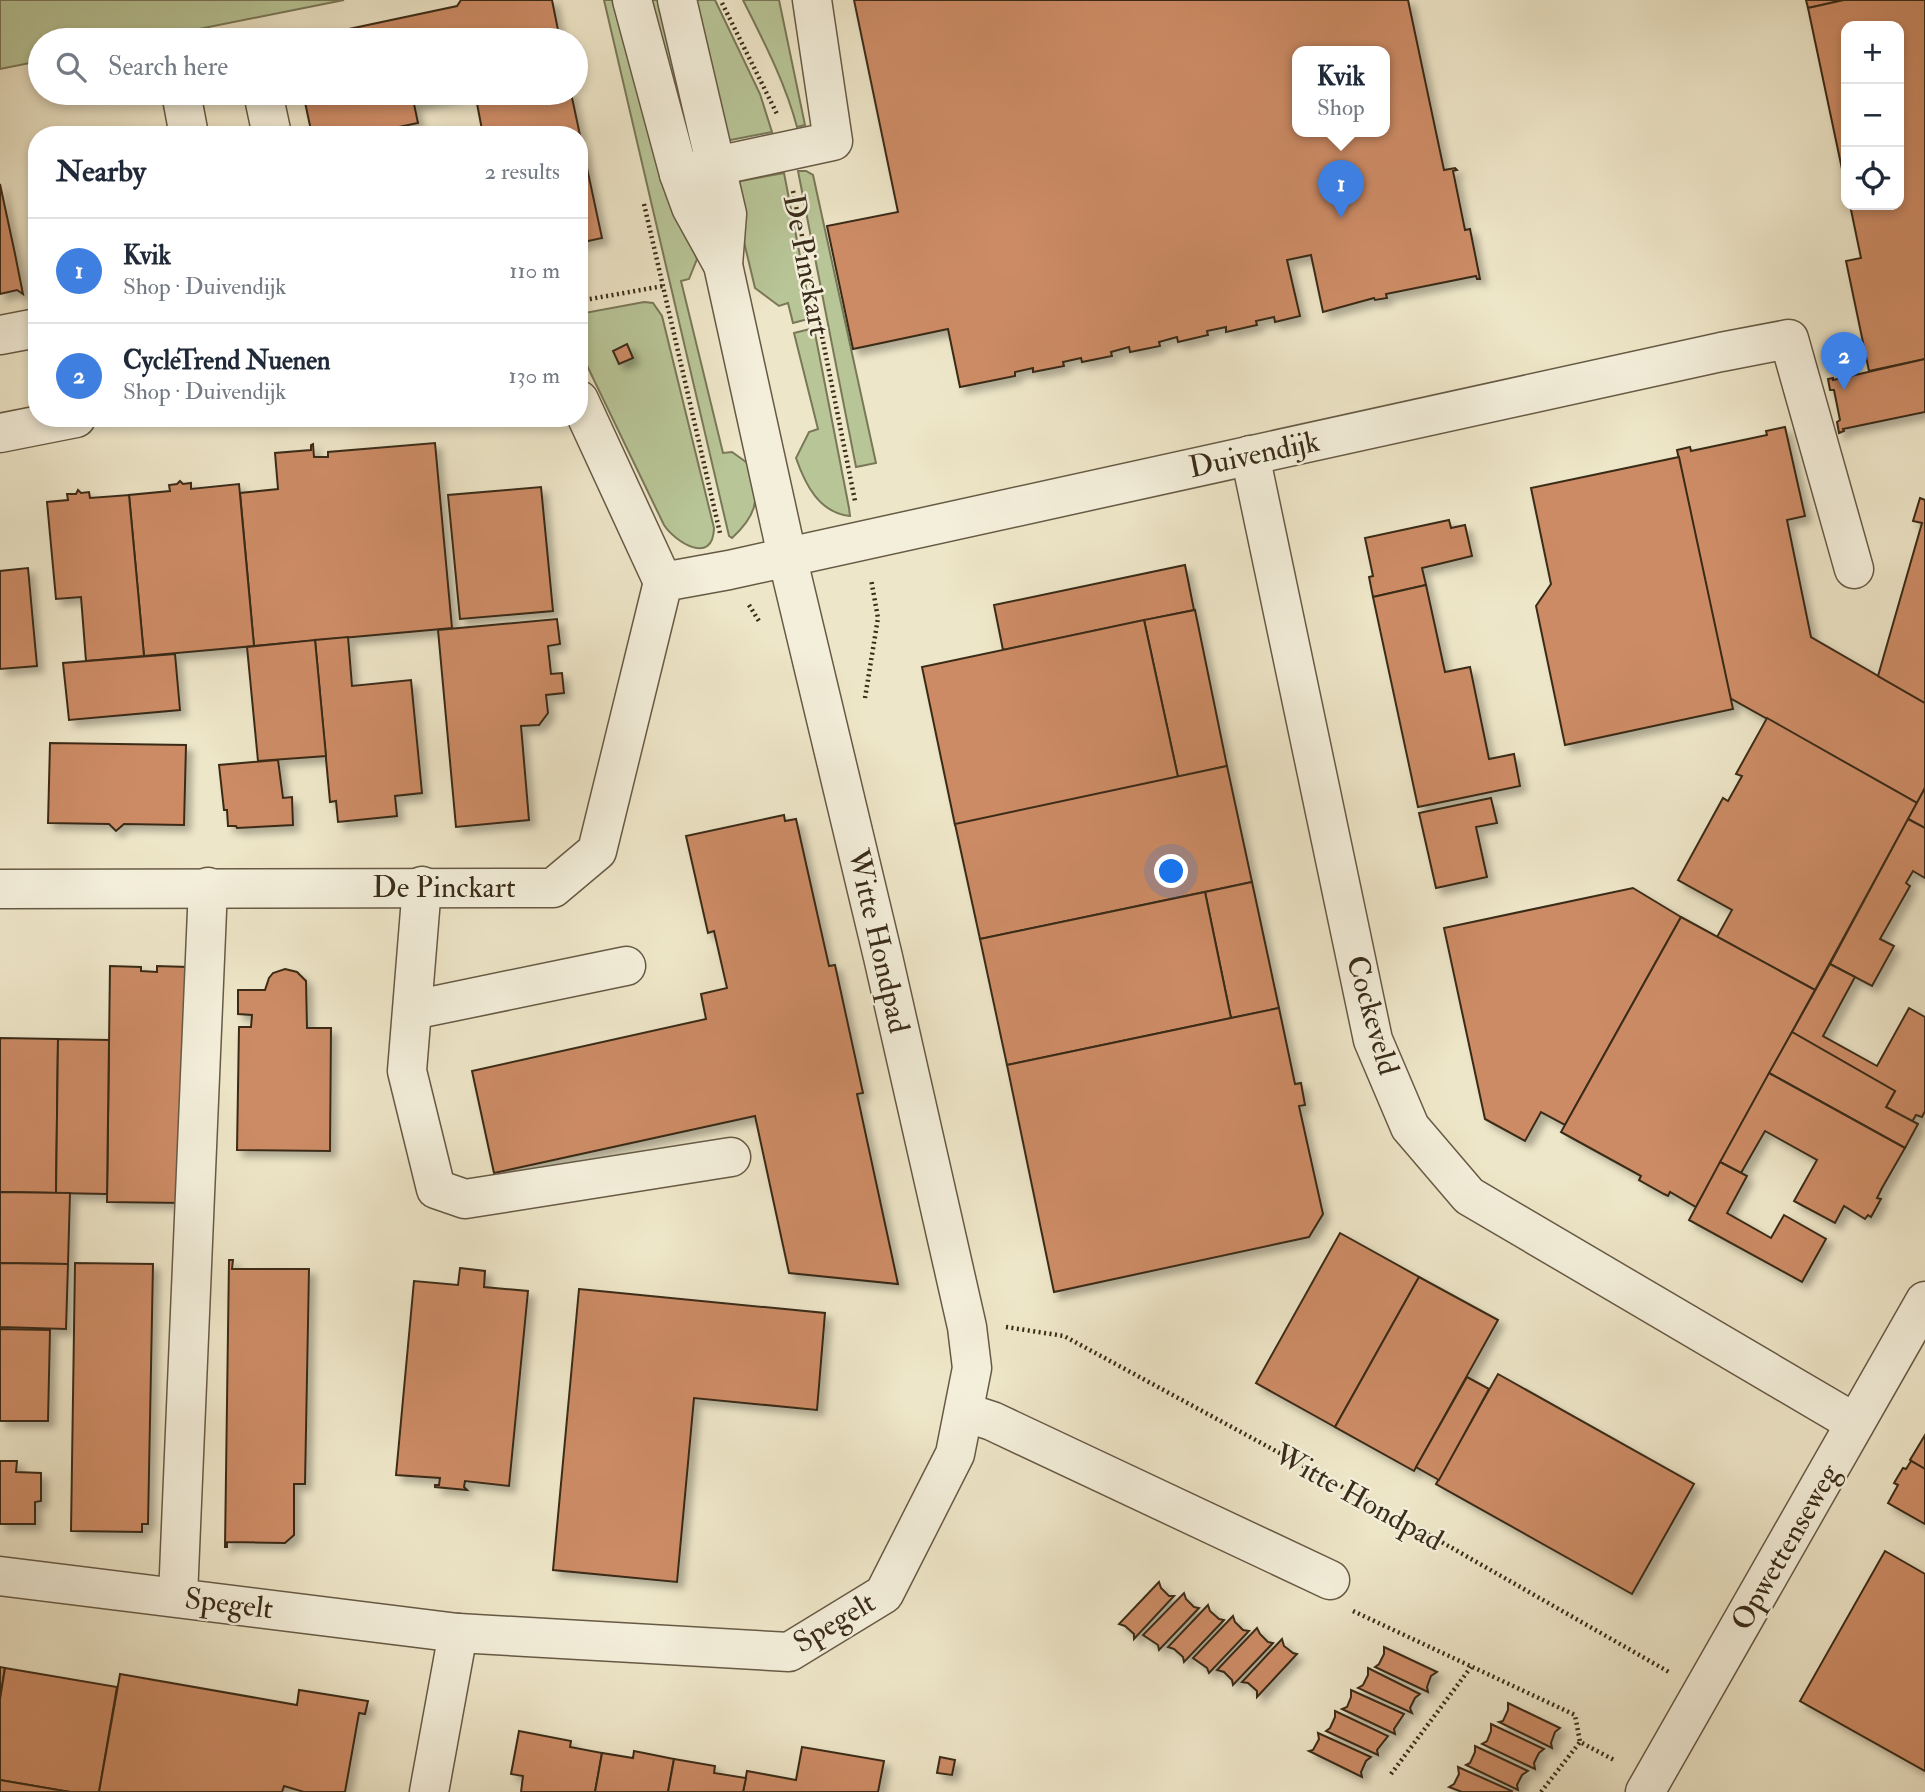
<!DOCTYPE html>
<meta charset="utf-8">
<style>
:root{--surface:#fff;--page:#f6f6f7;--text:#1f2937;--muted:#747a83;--line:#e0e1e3;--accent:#8f2418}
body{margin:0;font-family:"IM FELL Double Pica",serif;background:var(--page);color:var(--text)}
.controls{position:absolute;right:21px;top:21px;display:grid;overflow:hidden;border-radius:14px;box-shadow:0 4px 10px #0003}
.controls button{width:63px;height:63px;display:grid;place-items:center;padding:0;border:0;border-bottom:2px solid var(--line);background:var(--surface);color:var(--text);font:35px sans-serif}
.you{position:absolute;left:1172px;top:872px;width:24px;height:24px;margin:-18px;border:5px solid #fff;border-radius:50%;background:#1a73e8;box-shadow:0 0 0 10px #1a73e833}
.badge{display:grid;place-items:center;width:46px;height:46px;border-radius:50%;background:var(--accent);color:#fff;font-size:23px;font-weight:700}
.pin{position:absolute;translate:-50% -58px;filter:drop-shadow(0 2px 4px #0008)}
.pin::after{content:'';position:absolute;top:37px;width:24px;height:21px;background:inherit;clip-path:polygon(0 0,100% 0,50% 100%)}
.popup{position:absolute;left:1292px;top:46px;width:98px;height:91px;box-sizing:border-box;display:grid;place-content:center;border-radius:14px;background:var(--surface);filter:drop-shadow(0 2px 5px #0005);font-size:23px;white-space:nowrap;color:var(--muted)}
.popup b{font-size:26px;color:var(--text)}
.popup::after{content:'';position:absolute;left:50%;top:100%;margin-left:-14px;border:14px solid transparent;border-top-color:var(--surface)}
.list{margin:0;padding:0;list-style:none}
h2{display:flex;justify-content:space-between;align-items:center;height:91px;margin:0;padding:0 28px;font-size:30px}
h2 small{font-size:23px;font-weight:400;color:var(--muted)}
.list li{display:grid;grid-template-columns:46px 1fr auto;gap:21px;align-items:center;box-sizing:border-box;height:105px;padding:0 28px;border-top:2px solid var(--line)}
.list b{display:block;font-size:26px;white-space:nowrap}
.list p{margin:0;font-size:23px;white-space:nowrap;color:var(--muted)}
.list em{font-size:23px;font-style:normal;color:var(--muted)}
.icon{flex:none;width:38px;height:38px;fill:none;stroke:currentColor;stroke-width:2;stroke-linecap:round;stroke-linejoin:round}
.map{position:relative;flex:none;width:1925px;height:1792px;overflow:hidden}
.search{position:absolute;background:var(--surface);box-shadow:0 4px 10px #0003;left:28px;top:28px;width:560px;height:77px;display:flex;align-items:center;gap:18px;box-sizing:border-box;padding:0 24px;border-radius:38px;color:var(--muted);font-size:26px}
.panel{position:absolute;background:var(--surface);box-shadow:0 4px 10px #0003;left:28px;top:126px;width:560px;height:301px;border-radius:28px}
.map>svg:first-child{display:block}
.green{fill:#b8c597;stroke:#797858;stroke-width:2}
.building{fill:#cc8b65;stroke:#3a2c19;stroke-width:2;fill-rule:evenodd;filter:url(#shadow)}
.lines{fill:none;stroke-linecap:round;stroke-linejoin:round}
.minor-casing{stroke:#675a45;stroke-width:41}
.path{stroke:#3a2c19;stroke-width:4.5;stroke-dasharray:2 3.5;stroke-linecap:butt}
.minor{stroke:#f4efdb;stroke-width:38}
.labels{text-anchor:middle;stroke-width:5;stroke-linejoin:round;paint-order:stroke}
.street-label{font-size:30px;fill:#3a2c19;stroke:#f4efdb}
</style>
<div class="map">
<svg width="1925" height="1792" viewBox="0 0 1925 1792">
<defs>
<filter id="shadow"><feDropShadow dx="6" dy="6" stdDeviation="3.5" flood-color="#0004"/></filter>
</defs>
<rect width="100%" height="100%" fill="#eee6c8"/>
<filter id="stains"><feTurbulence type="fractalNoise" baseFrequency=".00286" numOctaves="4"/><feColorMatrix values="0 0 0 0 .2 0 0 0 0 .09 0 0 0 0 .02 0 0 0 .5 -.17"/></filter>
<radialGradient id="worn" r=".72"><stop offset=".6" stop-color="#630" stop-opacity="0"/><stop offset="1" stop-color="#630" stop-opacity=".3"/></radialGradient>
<g class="green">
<polygon points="0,0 344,0 144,40 40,40 40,61 0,69"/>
<path d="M604,0h14l40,162 39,97 -8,20 -8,2 42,172 9,-1 21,15c5,34 5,47 -21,71l-3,-2z"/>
<polygon points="645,0 662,0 677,82 670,84"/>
<polygon points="687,0 715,0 760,94 772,132 720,142"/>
<path d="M743,0h36l26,125 -8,2c-12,-45 -33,-85 -54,-127z"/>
<polygon points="798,171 806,171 813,175 876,463 856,467"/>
<polygon points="784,173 812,318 793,323 788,303 779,306 755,288 730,183"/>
<path d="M644,302l9,1 9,13 52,212c-1,38 -39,14 -50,-3l-85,-176v-35z"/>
<path d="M814,328l35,180 1,8c-31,-3 -45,-32 -54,-58l13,-26 9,-3 -24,-96z"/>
</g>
<g class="building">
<polygon points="461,0 552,0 560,40 297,40 457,6"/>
<path d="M854,0h554l36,170 11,-2 2,2 -4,1 12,59 5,-1 10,50h-3l-1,-3 -90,18 1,4 -12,2 -1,-2 -51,14 -12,-57 -24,5 13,56 -25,6 -1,-5 -18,4 1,4 -31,7v-5l-19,4 1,4 -30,7 -1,-5 -18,5 1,4 -30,6 -1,-5 -18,5 1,4 -30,6 -1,-4 -18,4 1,4 -31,6v-4l-18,4v4l-55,11 -12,-58 -95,20 -26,-123 71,-14zM1297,52h88v80h-88z"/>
<polygon points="1806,0 1844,0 1808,8"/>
<polygon points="1844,0 1925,0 1925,359 1869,371 1846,261 1861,258 1850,205 1899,205 1899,26 1846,26 1846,188 1808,8"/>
<polygon points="303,93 450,93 455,95 414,104 418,123 360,135 312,135"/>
<polygon points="475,93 571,93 602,238 579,243 579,135 483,135"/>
<polygon points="0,184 15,254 23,294 17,290 0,294"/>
<polygon points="627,344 633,358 619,364 613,351"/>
<polygon points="1925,359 1925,412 1843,429 1844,431 1839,433 1837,422 1840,420 1834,390 1830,390 1828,379 1833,378 1833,380"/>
<polygon points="1785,427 1805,516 1787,520 1811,637 1925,703 1925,788 1917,803 1730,698 1677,450 1690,447 1691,451 1767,435 1766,431"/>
<polygon points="435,443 452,628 254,646 240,493 278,489 275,453 311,450 311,445 313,444 314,457 328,457 328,452"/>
<polygon points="1679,457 1733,709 1565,745 1536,606 1551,584 1531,488"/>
<polygon points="180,481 183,484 191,483 191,489 239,484 254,646 144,656 129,495 170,491 169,485 177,484"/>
<polygon points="541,487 553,611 460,619 448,495"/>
<polygon points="78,490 81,493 89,492 90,498 129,495 144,656 86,661 81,597 56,599 47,502 68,500 67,494 76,494"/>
<polygon points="1920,498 1925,500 1925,703 1878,676 1922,523 1913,521"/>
<polygon points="1449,520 1451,528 1465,525 1472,556 1422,568 1426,585 1373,597 1369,577 1373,576 1365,538"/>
<polygon points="1185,565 1194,610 1003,650 994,605"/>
<polygon points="28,568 37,666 0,669 0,571"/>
<polygon points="1426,585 1445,672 1470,667 1489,759 1514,754 1520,786 1418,807 1373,597"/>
<polygon points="1195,610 1227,766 1178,777 1144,620"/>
<polygon points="557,619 560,644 548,646 551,674 562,673 564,693 546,695 548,713 539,725 521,726 529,820 456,827 438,630"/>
<polygon points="1144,620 1178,777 955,825 922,667"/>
<polygon points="348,637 352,686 411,680 422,793 395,796 397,816 338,822 336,801 330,802 315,640"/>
<polygon points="315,640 326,756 258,761 247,647"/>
<polygon points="175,654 180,710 69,720 63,663"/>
<polygon points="1767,718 1917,803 1815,990 1717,937 1732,910 1678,880 1723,798 1728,801 1742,776 1736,774"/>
<polygon points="50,743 186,745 184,825 124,824 116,831 109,824 48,823"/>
<polygon points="278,760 283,798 292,797 293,825 237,828 236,826 228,826 227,810 224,810 219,765"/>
<polygon points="1227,766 1252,882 980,939 955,824"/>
<polygon points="1925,788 1925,828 1908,819"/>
<polygon points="1491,798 1497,823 1476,827 1487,877 1436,888 1419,813"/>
<polygon points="784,815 785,821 796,819 829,966 835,965 863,1093 857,1094 898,1284 789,1273 755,1116 494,1173 472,1071 706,1019 701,994 727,988 714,931 708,933 686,836"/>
<polygon points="1908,819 1925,828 1925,878 1913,871 1906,883 1910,886 1880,939 1894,946 1872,986 1830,964"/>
<polygon points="1252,882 1279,1008 1231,1018 1205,892"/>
<polygon points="1633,888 1681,917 1565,1125 1541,1112 1525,1141 1485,1119 1444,928"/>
<polygon points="1205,892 1231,1018 1007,1065 980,939"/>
<polygon points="1681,917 1815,990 1696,1207 1670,1192 1668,1196 1664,1194 1639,1180 1641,1176 1561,1132"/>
<polygon points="1830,964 1855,977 1823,1036 1877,1066 1909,1008 1925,1017 1925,1111 1922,1117 1916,1115 1912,1122 1886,1107 1895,1091 1792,1032"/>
<polygon points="110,966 141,967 141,971 157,972 157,966 188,967 184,1203 107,1202"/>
<polygon points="285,969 297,972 306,981 307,1028 331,1028 330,1151 237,1150 239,1027 251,1027 252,1015 238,1014 238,990 265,990 269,978 273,973"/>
<polygon points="1279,1008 1295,1084 1301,1083 1305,1105 1299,1106 1323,1214 1309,1237 1054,1292 1007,1065"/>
<polygon points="1792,1032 1895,1091 1886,1107 1918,1124 1905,1148 1769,1073"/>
<polygon points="0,1038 58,1039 56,1193 0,1192"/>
<polygon points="58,1039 109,1040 107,1194 56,1193"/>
<polygon points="1769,1073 1905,1148 1882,1188 1877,1198 1881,1199 1871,1217 1868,1215 1865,1219 1844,1206 1835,1223 1794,1201 1817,1160 1765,1131 1741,1173 1720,1162"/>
<polygon points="1720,1162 1747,1176 1727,1213 1771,1238 1784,1215 1826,1239 1802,1282 1689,1220"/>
<polygon points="0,1192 70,1193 68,1264 0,1263"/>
<polygon points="1340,1233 1419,1277 1335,1427 1256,1383"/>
<polygon points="229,1260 233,1260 232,1269 309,1269 305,1484 294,1484 294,1535 285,1543 227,1542 227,1547 225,1547"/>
<polygon points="0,1263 68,1264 66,1329 0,1327"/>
<polygon points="75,1263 153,1264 148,1524 142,1524 142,1532 71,1531"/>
<polygon points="460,1268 485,1271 484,1287 528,1291 509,1486 465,1481 464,1487 467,1490 435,1487 435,1485 439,1485 440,1478 396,1475 414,1281 458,1285"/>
<polygon points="1419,1277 1498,1320 1414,1471 1335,1427"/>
<polygon points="579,1289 825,1313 817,1410 694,1398 677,1582 553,1570"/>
<polygon points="0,1329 50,1330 48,1421 0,1421"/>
<polygon points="1498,1374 1694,1484 1632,1594 1436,1484"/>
<polygon points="1467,1377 1489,1389 1439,1480 1416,1467"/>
<polygon points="1925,1435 1925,1469 1910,1460"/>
<polygon points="0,1461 17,1461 16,1472 41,1473 41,1501 35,1502 35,1524 0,1524"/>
<polygon points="1911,1461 1925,1469 1925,1524 1888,1503 1898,1485 1894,1483 1903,1468 1906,1469"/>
<polygon points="1885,1551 1925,1574 1925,1771 1800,1701"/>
<polygon points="1159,1582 1161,1588 1169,1596 1174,1596 1134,1639 1134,1634 1125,1626 1119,1624"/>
<polygon points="1184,1593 1186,1599 1194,1607 1199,1608 1159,1650 1158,1645 1143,1635"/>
<polygon points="1208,1605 1210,1611 1219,1619 1224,1620 1184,1662 1183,1657 1174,1649 1168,1647"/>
<polygon points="1233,1616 1235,1622 1243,1630 1249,1631 1209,1673 1207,1668 1193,1658"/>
<polygon points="1257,1628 1260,1634 1268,1642 1273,1643 1233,1685 1232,1680 1224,1672 1217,1670"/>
<polygon points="1282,1639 1284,1646 1293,1653 1297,1654 1257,1697 1257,1691 1248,1683 1242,1682"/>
<polygon points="1384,1647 1437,1672 1431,1676 1427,1687 1428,1692 1375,1667 1379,1664 1384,1654"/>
<polygon points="0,1667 5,1668 0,1699"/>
<polygon points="5,1668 117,1687 99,1792 70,1792 0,1780 0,1699"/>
<polygon points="1368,1668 1420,1694 1415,1698 1410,1708 1412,1713 1358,1688 1363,1685 1368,1675"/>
<polygon points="120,1674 297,1705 299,1690 368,1701 365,1714 359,1713 345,1792 304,1792 284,1786 282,1792 99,1792"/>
<polygon points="1351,1690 1404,1714 1394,1729 1395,1734 1342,1709 1347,1707 1351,1697"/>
<polygon points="1508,1703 1560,1728 1555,1732 1551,1743 1552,1748 1499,1722 1503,1721 1508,1710"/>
<polygon points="1335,1711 1388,1736 1377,1750 1378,1755 1326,1731 1330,1728 1335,1717"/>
<polygon points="1491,1724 1544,1749 1539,1753 1534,1763 1535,1769 1482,1744 1487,1741 1491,1731"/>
<polygon points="519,1731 571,1741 570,1747 602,1753 595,1792 521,1792 523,1776 511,1774"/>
<polygon points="1318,1733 1371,1757 1366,1761 1361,1772 1362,1777 1309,1751 1313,1750 1319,1739"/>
<polygon points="1475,1746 1528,1771 1522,1775 1517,1785 1518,1790 1466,1765 1470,1763 1475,1752"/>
<polygon points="802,1747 884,1761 878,1792 743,1792 747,1771 796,1780"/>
<polygon points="634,1751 674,1759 668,1792 595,1792 602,1753 633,1758"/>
<polygon points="940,1757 955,1760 952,1775 937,1773"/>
<polygon points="674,1759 715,1766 714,1773 746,1778 743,1792 668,1792"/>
<polygon points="1458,1767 1512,1791 1511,1792 1462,1792 1449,1787 1454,1784 1459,1774"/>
<polygon points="0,1780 70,1792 0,1792"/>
</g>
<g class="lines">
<g class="minor-casing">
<g id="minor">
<polyline points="677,0 727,214 723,265"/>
<polyline points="181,93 189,135"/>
<polyline points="263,93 272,135"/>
<polyline points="679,174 833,141 812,0"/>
<polyline points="0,335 37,328"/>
<polyline points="579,400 663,582"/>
<polyline points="0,433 76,418"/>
<polyline points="1250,455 1373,1040 1410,1127 1469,1196 1855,1423"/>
<polyline points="422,886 407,1071 436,1189 465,1199 731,1157"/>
<polyline points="0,889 553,888 597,851 663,582 729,570 1721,352 1789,339 1854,569"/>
<polyline points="413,1010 626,966"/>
<polyline points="964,1412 992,1421 1330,1580"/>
<polyline points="0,1576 458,1633 789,1652 884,1594 955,1454 972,1368 967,1327 883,957 787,556 723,265 691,207 679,174 632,0"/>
<polyline points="178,1597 208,887"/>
<polyline points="429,1792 458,1633"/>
<polyline points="1645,1792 1925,1301"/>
</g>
</g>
<g class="path">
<polyline points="722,3 777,114"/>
<polyline points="793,191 855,501"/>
<polyline points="644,204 720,533"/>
<polyline points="579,301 663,286"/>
<polyline points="749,605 759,621"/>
<polyline points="865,698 878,618 871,579"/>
<polyline points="1006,1327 1064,1336 1403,1520 1669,1672"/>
<polyline points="1353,1611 1575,1715 1580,1742 1616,1761"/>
<polyline points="1391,1774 1471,1667"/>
<polyline points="1541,1792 1580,1742"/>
</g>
<use href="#minor" class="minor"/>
</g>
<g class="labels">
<g class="street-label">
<text transform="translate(807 265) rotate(79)" y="10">De Pinckart</text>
<text transform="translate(1254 454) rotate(-12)" y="10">Duivendijk</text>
<text x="444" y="897">De Pinckart</text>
<text transform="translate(879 941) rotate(77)" y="10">Witte Hondpad</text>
<text transform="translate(1373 1015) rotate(74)" y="10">Cockeveld</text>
<text transform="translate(1359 1497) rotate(29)" y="10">Witte Hondpad</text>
<text transform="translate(1785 1547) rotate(-60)" y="10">Opwettenseweg</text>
<text transform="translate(229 1603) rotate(7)" y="10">Spegelt</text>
<text transform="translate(834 1622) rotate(-31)" y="10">Spegelt</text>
</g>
</g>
<rect width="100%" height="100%" filter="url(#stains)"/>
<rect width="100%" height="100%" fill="url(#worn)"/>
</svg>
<div class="controls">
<button>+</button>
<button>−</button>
<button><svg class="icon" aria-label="locate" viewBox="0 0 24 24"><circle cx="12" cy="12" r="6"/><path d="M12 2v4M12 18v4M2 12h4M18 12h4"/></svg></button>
</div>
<div class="you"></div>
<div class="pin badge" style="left:1341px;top:218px;background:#3f7fe0">1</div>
<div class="popup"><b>Kvik</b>Shop</div>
<div class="pin badge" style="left:1844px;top:390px;background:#3f7fe0">2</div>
<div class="search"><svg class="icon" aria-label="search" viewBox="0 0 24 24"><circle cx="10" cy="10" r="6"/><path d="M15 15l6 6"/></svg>Search here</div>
<section class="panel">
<h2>Nearby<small>2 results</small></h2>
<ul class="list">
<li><span class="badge" style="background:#3f7fe0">1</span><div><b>Kvik</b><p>Shop · Duivendijk</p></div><em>110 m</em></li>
<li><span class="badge" style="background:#3f7fe0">2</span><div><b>CycleTrend Nuenen</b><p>Shop · Duivendijk</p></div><em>130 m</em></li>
</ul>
</section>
</div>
